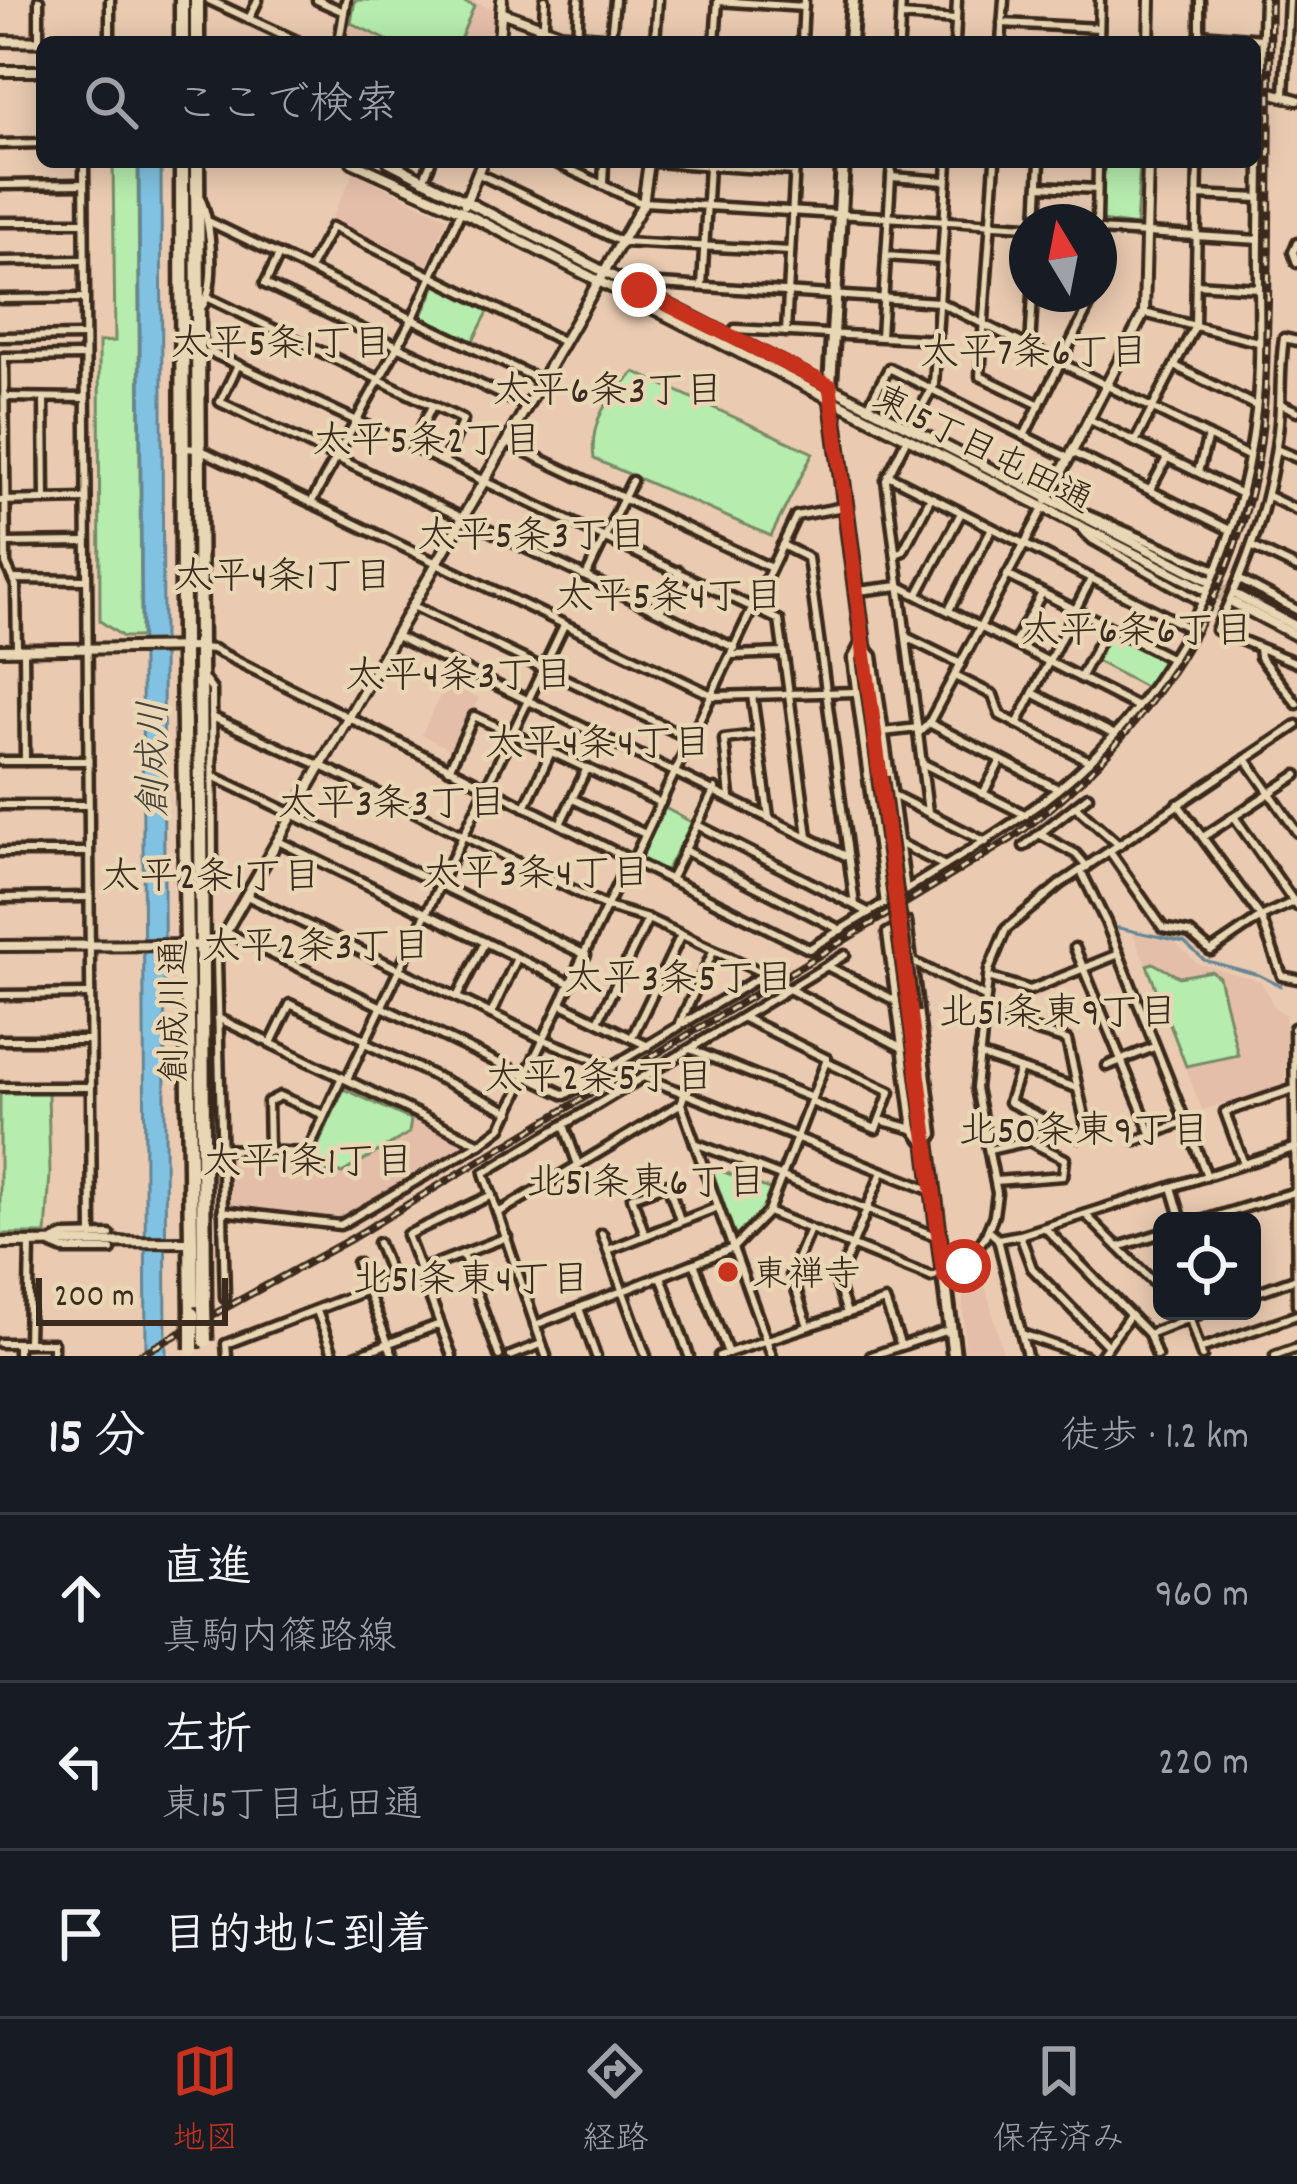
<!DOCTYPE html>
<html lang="ja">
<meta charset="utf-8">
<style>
:root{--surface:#171b24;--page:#20242c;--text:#f1f3f6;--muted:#9ea1a6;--line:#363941;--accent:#c8321e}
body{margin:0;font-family:Dekko,"Klee One",sans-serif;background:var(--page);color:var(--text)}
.controls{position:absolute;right:36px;bottom:36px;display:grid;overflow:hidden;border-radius:18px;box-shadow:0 6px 30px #0003}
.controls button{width:108px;height:108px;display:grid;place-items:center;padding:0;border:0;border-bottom:3px solid var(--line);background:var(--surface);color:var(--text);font:60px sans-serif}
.compass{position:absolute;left:1009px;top:204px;width:108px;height:108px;border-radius:50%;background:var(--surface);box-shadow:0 6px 30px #0003;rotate:350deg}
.scale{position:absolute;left:36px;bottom:30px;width:192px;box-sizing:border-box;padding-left:12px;border:6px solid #3b2a1e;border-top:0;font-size:33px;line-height:42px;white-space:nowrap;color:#3b2a1e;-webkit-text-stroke:9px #e9d6b4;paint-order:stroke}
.stop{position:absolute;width:36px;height:36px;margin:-27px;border:9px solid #c8321e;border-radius:50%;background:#fff}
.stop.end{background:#c8321e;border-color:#fff;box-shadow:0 3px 12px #0008}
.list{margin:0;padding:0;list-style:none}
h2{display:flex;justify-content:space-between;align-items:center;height:156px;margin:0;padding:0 48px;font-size:51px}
h2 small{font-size:39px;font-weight:400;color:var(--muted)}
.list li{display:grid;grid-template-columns:78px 1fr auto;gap:36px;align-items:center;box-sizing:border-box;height:168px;padding:0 48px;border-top:3px solid var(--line)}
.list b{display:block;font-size:45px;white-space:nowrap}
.list p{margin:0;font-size:39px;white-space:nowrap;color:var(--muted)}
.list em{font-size:39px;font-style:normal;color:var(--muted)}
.icon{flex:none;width:66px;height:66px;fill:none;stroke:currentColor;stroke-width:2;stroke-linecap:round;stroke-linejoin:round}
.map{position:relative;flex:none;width:1297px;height:1356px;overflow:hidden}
.search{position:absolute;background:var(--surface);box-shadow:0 6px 30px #0003;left:36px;right:36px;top:36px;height:132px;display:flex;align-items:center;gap:30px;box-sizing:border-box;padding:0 42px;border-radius:18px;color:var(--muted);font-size:45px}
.sheet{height:660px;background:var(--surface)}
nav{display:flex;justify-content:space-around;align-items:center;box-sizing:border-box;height:168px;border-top:3px solid var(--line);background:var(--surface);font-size:33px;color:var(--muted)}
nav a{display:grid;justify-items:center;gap:6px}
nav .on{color:var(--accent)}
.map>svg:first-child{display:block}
.built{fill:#e4bea9}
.green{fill:#b6ecae;stroke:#788b66;stroke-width:3}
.water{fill:#81c2e2;stroke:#658594;stroke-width:3}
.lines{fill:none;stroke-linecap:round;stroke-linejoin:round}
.stream{stroke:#658594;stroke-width:3}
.tertiary-tunnel{stroke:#c7ab94;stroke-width:8;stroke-dasharray:8 4;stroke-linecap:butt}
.minor-casing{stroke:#3b2a1e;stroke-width:15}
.tertiary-casing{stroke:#3b2a1e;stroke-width:16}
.primary-casing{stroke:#3b2a1e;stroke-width:20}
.trunk-casing{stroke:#3b2a1e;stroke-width:21}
.minor{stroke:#e9d6b4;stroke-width:6}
.tertiary{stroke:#e9d6b4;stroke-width:8}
.primary{stroke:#e9d6b4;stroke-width:10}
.trunk{stroke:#e9d6b4;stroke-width:12}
.rail-casing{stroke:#3b2a1e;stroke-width:8}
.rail{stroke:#e9d6b4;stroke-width:3;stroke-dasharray:9;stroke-linecap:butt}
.primary-bridge-casing{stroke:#3b2a1e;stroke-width:20;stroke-linecap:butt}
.trunk-bridge-casing{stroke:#3b2a1e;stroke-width:21;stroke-linecap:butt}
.primary-bridge{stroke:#e9d6b4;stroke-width:10}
.trunk-bridge{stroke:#e9d6b4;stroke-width:12}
.route{stroke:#c8321e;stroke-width:15}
.poi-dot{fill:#c8321e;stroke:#e9d6b4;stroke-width:4.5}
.labels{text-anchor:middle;stroke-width:9;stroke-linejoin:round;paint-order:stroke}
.street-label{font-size:36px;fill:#3b2a1e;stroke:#e9d6b4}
.poi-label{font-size:36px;fill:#3b2a1e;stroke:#e9d6b4;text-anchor:start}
.neighbourhood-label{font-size:39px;fill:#3b2a1e;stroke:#e9d6b4}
.water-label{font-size:39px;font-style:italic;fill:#46413b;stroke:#e9d6b4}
</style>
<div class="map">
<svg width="1297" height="1356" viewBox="0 0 1297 1356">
<rect width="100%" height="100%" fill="#eacbb1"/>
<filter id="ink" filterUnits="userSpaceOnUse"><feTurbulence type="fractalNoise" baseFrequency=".00833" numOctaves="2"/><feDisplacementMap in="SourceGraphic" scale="24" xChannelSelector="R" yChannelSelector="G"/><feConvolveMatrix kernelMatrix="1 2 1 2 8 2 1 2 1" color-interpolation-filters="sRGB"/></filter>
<g filter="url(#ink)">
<g class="built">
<polygon points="351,0 470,0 493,9 492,42 345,42"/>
<polygon points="354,172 447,218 426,268 329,223"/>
<polygon points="446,683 479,698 454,751 421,735"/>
<polygon points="1133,933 1176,943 1197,963 1261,981 1275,1008 1286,1015 1285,1087 1202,1110"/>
<polygon points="341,1084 461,1140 464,1147 336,1220 227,1207 225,1154 307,1157"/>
<polygon points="982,1273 1004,1356 965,1355 962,1280 968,1274"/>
</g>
<g class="green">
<polygon points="355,0 459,0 474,6 459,42 391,42 351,23"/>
<polygon points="113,162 138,162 141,637 123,637 100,621 99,342 115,341"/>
<polygon points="1102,162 1140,162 1136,226 1101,221"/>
<polygon points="437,283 490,308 472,343 421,318"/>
<path d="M635,372l178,81 -42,83 -177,-77c-5,-38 14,-63 41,-87z"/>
<polygon points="1111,632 1165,659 1147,688 1094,660"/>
<polygon points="665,808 693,823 665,872 641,860 641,855"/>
<polygon points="1153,963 1179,977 1211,971 1219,977 1238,1055 1186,1066 1147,965"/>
<polygon points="344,1089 411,1120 409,1133 342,1173 324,1172 324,1167 310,1163"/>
<polygon points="0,1092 48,1092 50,1174 46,1234 0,1234"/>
<polygon points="711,1167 772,1190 764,1209 739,1236 735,1235"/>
</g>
<polygon class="water" points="139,162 161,162 166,1356 146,1356"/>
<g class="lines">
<polyline class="stream" points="1114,927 1184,942 1204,960 1259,975 1281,986"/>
<g class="tertiary-tunnel">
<polyline points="1209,581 1238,596"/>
<polyline points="1204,589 1233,603"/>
</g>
<g class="minor-casing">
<g id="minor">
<polyline points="39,0 39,41"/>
<polyline points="110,0 110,42"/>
<polyline points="209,0 299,42"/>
<polyline points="317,0 344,12"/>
<polyline points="718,1 804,7"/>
<polyline points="901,16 956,20"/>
<polyline points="249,19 258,0"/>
<polyline points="1002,23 1099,28"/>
<polyline points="1200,34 1262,39"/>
<polyline points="611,38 615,0"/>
<polyline points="339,42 346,0"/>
<polyline points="543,42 545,0"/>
<polyline points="577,42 579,0"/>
<polyline points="655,42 658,0"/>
<polyline points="715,42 718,0"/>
<polyline points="802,42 804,0"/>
<polyline points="899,42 901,0"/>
<polyline points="955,42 957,0"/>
<polyline points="1001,42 1004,0"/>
<polyline points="1099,42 1100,0"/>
<polyline points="1200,42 1200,0"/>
<polyline points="1284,95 1289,0"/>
<polyline points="0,144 42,143"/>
<polyline points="84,162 92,1236"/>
<polyline points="554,162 643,204"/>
<polyline points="654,162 794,171"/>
<polyline points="995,162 980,376 1040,405"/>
<polyline points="477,173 622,242 790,251"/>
<polyline points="891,177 946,181"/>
<polyline points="423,181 431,162"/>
<polyline points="0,185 84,184"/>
<polyline points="603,185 604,162"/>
<polyline points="1039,186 1097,189"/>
<polyline points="1197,195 1259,198"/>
<path d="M201,200c10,24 17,88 0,108"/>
<polyline points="644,202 1027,226"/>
<polyline points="0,222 84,222"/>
<polyline points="210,222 542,381"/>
<polyline points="1037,222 1040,162"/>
<polyline points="1097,222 1098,162"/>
<polyline points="1099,230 1259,240"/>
<polyline points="1297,243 1293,252 1297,263"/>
<polyline points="279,255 265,284 526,406"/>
<polyline points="886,256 941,260"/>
<polyline points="0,261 84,260"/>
<polyline points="309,269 332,227 564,342"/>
<polyline points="1196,284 1258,288"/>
<polyline points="702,286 709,166"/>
<polyline points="639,290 644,283 939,302 1248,456"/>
<polyline points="209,298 463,420 445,460"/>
<polyline points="0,299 84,298"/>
<polyline points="1144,313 1258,342"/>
<polyline points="786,332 795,162"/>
<polyline points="881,336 892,162"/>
<polyline points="0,337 85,336"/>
<polyline points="731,338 735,329 937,340"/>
<path d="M1297,341l-13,-3c-5,31 -2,63 -6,94 -8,71 -31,134 -62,198l81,33"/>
<polyline points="1030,347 1033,294"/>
<polyline points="183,354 212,353 238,365 779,620 808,836"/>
<polyline points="4,357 6,564 16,586 17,650"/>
<polyline points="5,357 85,356"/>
<polyline points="238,365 220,402 735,648"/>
<polyline points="1175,366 1256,406"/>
<polyline points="5,397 85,398"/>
<polyline points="44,398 45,500"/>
<polyline points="1281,404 1297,411"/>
<polyline points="868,407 889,368 1069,458"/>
<polyline points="1088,419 1242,494"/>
<polyline points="910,428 934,385 948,162"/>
<polyline points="1024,436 1095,294"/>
<polyline points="907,438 886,480 928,812"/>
<polyline points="1135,442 1195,326 1198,162"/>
<polyline points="507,443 769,567"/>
<polyline points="413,446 432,406"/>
<polyline points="183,448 199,449 714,696 855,692"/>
<polyline points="1276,449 1297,458"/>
<polyline points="1072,452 1230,530"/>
<polyline points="1198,472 1208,436"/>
<polyline points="888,475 1189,628"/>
<polyline points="1150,490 1167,458"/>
<polyline points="1268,496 1297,510"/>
<polyline points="0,501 85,499"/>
<polyline points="311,503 413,318 461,211"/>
<polyline points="1083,513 1216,570"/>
<polyline points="1082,530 1093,540 1202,602"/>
<polyline points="6,543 86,542"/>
<polyline points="782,545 808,558 855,905"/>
<polyline points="1253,547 1297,568"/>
<polyline points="896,554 903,551 931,497"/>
<polyline points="1007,575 1172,659"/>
<polyline points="586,576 632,481"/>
<polyline points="13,579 86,580"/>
<polyline points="1240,580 1297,610"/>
<polyline points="858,591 899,586 1138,707"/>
<polyline points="918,594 961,513"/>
<polyline points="413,606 693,740"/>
<polyline points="949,610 992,528"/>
<polyline points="660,612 679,571"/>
<polyline points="396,636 848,857"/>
<polyline points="906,637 961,664"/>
<polyline points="1014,644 1042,593"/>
<polyline points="202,648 213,649 633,861 796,516 843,507"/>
<polyline points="1259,648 1260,657 1297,704"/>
<polyline points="24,650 25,761"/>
<polyline points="733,655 783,653"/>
<polyline points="955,676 993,695 1000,715 1089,761"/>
<polyline points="1080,678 1107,628"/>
<polyline points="204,679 212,690 213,880 206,889"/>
<polyline points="1033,693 1115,735"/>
<polyline points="752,695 769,817"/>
<polyline points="212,717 330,770 608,907 648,919 765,974"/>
<polyline points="929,723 1058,789"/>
<polyline points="1017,724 1091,579"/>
<polyline points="883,732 918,728"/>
<polyline points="918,734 929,723 1044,507"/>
<polyline points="1246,759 1297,832"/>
<polyline points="0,761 87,761"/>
<polyline points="922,763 1026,815"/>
<polyline points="449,769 474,716 661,803"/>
<polyline points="213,776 586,955"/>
<polyline points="983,794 1001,760"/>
<polyline points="893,795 986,842"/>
<polyline points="730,797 724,739 758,735"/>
<polyline points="573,799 645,834"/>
<polyline points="1178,804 1261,917 1282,976 1297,979"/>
<polyline points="0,805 86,805"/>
<polyline points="1075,806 1119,845"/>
<polyline points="525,807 551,752"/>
<polyline points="1235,818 1297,906"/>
<polyline points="560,824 587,768"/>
<polyline points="697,825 870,913"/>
<polyline points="1041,835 1076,854 1087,867"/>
<polyline points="1203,837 1297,775"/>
<polyline points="278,841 571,984"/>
<polyline points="899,843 945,866"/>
<polyline points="1024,846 1088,796"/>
<polyline points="684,850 841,930"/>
<polyline points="0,852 88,852"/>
<polyline points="1110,852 1163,928 1190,933 1211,951 1261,917 1297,900"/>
<polyline points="1081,871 1106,922 1207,1176"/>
<polyline points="670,880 715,789"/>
<path d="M906,890c64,-40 131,-77 186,-131 93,-93 150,-217 164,-348 6,-57 2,-116 3,-174 1,-79 2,-158 5,-237"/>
<polyline points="247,896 545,1040 613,1067"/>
<polyline points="0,898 88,897"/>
<polygon points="907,922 934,1134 926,1146 913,1129 887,933"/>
<polyline points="226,932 565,1095 780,965"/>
<polyline points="217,940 222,947 217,960 225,1298"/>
<polyline points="1075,948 1152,1135"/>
<polyline points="913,962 985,997"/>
<polyline points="827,966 896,1001"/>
<polyline points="988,977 1030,990 1119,954"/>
<polyline points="787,988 901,1047"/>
<polyline points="0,995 90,994"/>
<polyline points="457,997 485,942"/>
<polyline points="562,1004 648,1046"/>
<polyline points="491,1014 517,958"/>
<polyline points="984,1015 1067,1040 1086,1125 1079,1137 1009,1102 1020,1069"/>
<polyline points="218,1018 480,1144 501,1128 625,868 633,861 809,949 906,890 873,656 861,642 852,659 885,904"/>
<polyline points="598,1021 648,919"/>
<polyline points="680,1023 714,950"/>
<polyline points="1294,1028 1297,1305"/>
<polyline points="632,1037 681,935"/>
<polyline points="0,1040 90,1040"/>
<polyline points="271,1043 290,1004 366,1040"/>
<polyline points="365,1043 510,1112"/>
<polyline points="690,1049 812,1098"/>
<polyline points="979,1055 1077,1088"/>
<polyline points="1107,1066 1154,1047"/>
<polyline points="643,1077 932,1191"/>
<polyline points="347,1079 564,625"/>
<polyline points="0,1087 90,1087"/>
<polyline points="684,1095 681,1104 772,1356"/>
<polyline points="811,1102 876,1129 890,1092 826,1062"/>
<polyline points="880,1120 913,1129"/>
<polyline points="564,1125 578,1165"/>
<polyline points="1136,1141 1186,1121"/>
<polyline points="695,1143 938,1237"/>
<polyline points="221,1149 307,1153 342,1077"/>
<polyline points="989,1150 1029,1141 1065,1159 1063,1176 995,1181"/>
<polyline points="269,1151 268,1102 280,1096 324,1115"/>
<polyline points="1244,1164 1225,1112 1294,1089"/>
<polyline points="1172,1187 1182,1221"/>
<polyline points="222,1211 340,1225 478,1145"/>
<polyline points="768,1212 931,1277 963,1266 985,1237 994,1215 997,1193 976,1088 989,970 1006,929 1060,884 1297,725"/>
<polyline points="498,1213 680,1104"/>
<polyline points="1086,1215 1162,1291"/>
<polyline points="1201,1221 1295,1192"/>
<polyline points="1045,1228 1149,1334 1157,1356"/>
<polyline points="988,1230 998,1239 1020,1235 1297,1147"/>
<polyline points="602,1234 646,1356"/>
<polyline points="645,1235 632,1197 668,1184 680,1220"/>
<polyline points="1020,1235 1032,1268 1108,1346"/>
<polyline points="998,1239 1027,1356"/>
<polyline points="54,1240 64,1236 110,1235"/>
<polyline points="378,1243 393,1281"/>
<polyline points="52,1245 64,1250 111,1250"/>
<polyline points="1118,1247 1162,1233"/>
<polyline points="608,1250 718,1207"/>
<polyline points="463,1254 499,1356"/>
<polyline points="357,1263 393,1356"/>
<polyline points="694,1263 728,1353"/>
<polyline points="661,1276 689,1356"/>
<polyline points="1252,1294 1294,1279"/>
<polyline points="579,1308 596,1356"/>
<polyline points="317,1311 334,1356"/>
<polyline points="1182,1311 1190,1319 1202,1356"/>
<polyline points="847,1313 837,1283 882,1172"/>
<polyline points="535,1325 733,1248 768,1212 827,1059 744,1018"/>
<polyline points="808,1326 791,1274 810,1229"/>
<polyline points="1022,1334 1085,1356"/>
<polyline points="1149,1334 1207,1311"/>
<polyline points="0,1343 53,1343 53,1356"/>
<polyline points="18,1343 18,1356"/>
<polyline points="28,1343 30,1243"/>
<polyline points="1200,1349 1297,1315"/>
<polyline points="227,1356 226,1344 507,1237"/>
<polyline points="355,1356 440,1324"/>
<polyline points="452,1356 407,1235 492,1195"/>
<polyline points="511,1356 541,1344"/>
<polyline points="546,1356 484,1173 845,955"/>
<polyline points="719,1356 885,1301 901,1346"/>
<polyline points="871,1356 951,1329"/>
<polyline points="1101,1356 1130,1315"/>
<polyline points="1275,1356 1297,1348"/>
</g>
</g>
<g class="tertiary-casing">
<g id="tertiary">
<polyline points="501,12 561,34 651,42"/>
<polyline points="0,41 59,42"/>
<polyline points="499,42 502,0"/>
<polyline points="1149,42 1150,0"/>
<polyline points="0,71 42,71"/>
<polyline points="1255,88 1297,100"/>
<polyline points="352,162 461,211 1204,589"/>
<polyline points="389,162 1208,580"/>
<polyline points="465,204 482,162"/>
<polyline points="1047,500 1144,313 1148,162"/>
<polyline points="1238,596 1297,627"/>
<polyline points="1234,603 1297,636"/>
<polyline points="0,650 199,647"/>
<polyline points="0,946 202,945 223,936 643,204 649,162"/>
<polyline points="0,1243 190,1242"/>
</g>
</g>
<g class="primary-casing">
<g id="primary">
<polyline points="850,42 853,0"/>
<polyline points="843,162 830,386 880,777"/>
<polyline points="911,1013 954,1356"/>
</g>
</g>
<g class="trunk-casing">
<g id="trunk">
<polyline points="182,0 182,42"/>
<polyline points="197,0 197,42"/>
<polyline points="182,162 183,659 192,1314"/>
<polyline points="197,162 204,1306"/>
</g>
</g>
<use href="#minor" class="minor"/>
<use href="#tertiary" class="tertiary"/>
<use href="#primary" class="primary"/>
<use href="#trunk" class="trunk"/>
<g class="rail-casing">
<path id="rail" d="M138,1356l211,-116 662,-401c122,-89 212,-215 244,-364 12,-57 11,-115 13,-173 2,-101 1,-201 3,-302"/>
</g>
<use href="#rail" class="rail"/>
<g class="primary-bridge-casing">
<polyline id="primary-bridge" points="880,777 911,1013"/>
</g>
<g class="trunk-bridge-casing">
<g id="trunk-bridge">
<polyline points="204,1306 205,1341"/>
<polyline points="192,1314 192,1349"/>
</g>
</g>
<use href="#primary-bridge" class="primary-bridge"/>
<use href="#trunk-bridge" class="trunk-bridge"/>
</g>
</g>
<g class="lines" filter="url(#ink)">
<polyline class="route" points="639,290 830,386 944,1276 964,1266"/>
</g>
<circle class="poi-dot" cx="728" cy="1272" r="12"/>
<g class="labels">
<g class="street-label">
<text transform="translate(984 447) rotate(27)" y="13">東15丁目屯田通</text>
<text transform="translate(172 1011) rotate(-90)" y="13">創成川通</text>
</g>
<g class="poi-label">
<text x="752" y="1285">東禅寺</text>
</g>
<g class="neighbourhood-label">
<text x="281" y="355">太平5条1丁目</text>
<text x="1034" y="364">太平7条6丁目</text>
<text x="608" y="402">太平6条3丁目</text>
<text x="427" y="452">太平5条2丁目</text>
<text x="532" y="547">太平5条3丁目</text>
<text x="283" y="588">太平4条1丁目</text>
<text x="669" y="608">太平5条4丁目</text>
<text x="1137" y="642">太平6条6丁目</text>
<text x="459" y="687">太平4条3丁目</text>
<text x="598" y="755">太平4条4丁目</text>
<text x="392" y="815">太平3条3丁目</text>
<text x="536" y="885">太平3条4丁目</text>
<text x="211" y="888">太平2条1丁目</text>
<text x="316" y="958">太平2条3丁目</text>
<text x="679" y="990">太平3条5丁目</text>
<text x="1058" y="1024">北51条東9丁目</text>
<text x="599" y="1089">太平2条5丁目</text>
<text x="1084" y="1142">北50条東9丁目</text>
<text x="308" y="1173">太平1条1丁目</text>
<text x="646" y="1194">北51条東6丁目</text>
<text x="471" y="1291">北51条東4丁目</text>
</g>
<g class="water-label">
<text transform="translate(151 759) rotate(-90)" y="14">創成川</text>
</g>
</g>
</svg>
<div class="controls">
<button><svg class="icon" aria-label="locate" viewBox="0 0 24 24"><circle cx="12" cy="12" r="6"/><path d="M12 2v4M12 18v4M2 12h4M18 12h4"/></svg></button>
</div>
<svg class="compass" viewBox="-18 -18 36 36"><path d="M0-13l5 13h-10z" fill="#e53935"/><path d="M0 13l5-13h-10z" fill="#9ea1a6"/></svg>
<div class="scale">200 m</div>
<div class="stop" style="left:964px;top:1266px"></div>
<div class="stop end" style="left:639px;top:290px"></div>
<div class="search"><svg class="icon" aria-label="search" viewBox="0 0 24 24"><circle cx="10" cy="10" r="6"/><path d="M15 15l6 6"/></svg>ここで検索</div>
</div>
<section class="sheet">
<h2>15 分<small>徒歩 · 1.2 km</small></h2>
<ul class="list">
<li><svg class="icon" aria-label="ahead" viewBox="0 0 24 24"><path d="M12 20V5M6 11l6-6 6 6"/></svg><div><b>直進</b><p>真駒内篠路線</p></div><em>960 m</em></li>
<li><svg class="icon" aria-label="left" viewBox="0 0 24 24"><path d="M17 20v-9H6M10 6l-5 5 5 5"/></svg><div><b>左折</b><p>東15丁目屯田通</p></div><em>220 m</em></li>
<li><svg class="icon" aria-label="arrive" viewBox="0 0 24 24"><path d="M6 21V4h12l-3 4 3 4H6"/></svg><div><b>目的地に到着</b></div></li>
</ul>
</section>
<nav>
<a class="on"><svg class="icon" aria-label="map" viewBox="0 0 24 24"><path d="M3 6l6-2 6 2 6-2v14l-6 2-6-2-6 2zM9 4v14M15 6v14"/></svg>地図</a>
<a><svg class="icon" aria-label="directions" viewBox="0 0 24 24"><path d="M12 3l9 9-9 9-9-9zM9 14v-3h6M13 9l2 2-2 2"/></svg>経路</a>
<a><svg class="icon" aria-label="saved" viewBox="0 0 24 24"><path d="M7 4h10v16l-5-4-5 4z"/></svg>保存済み</a>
</nav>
